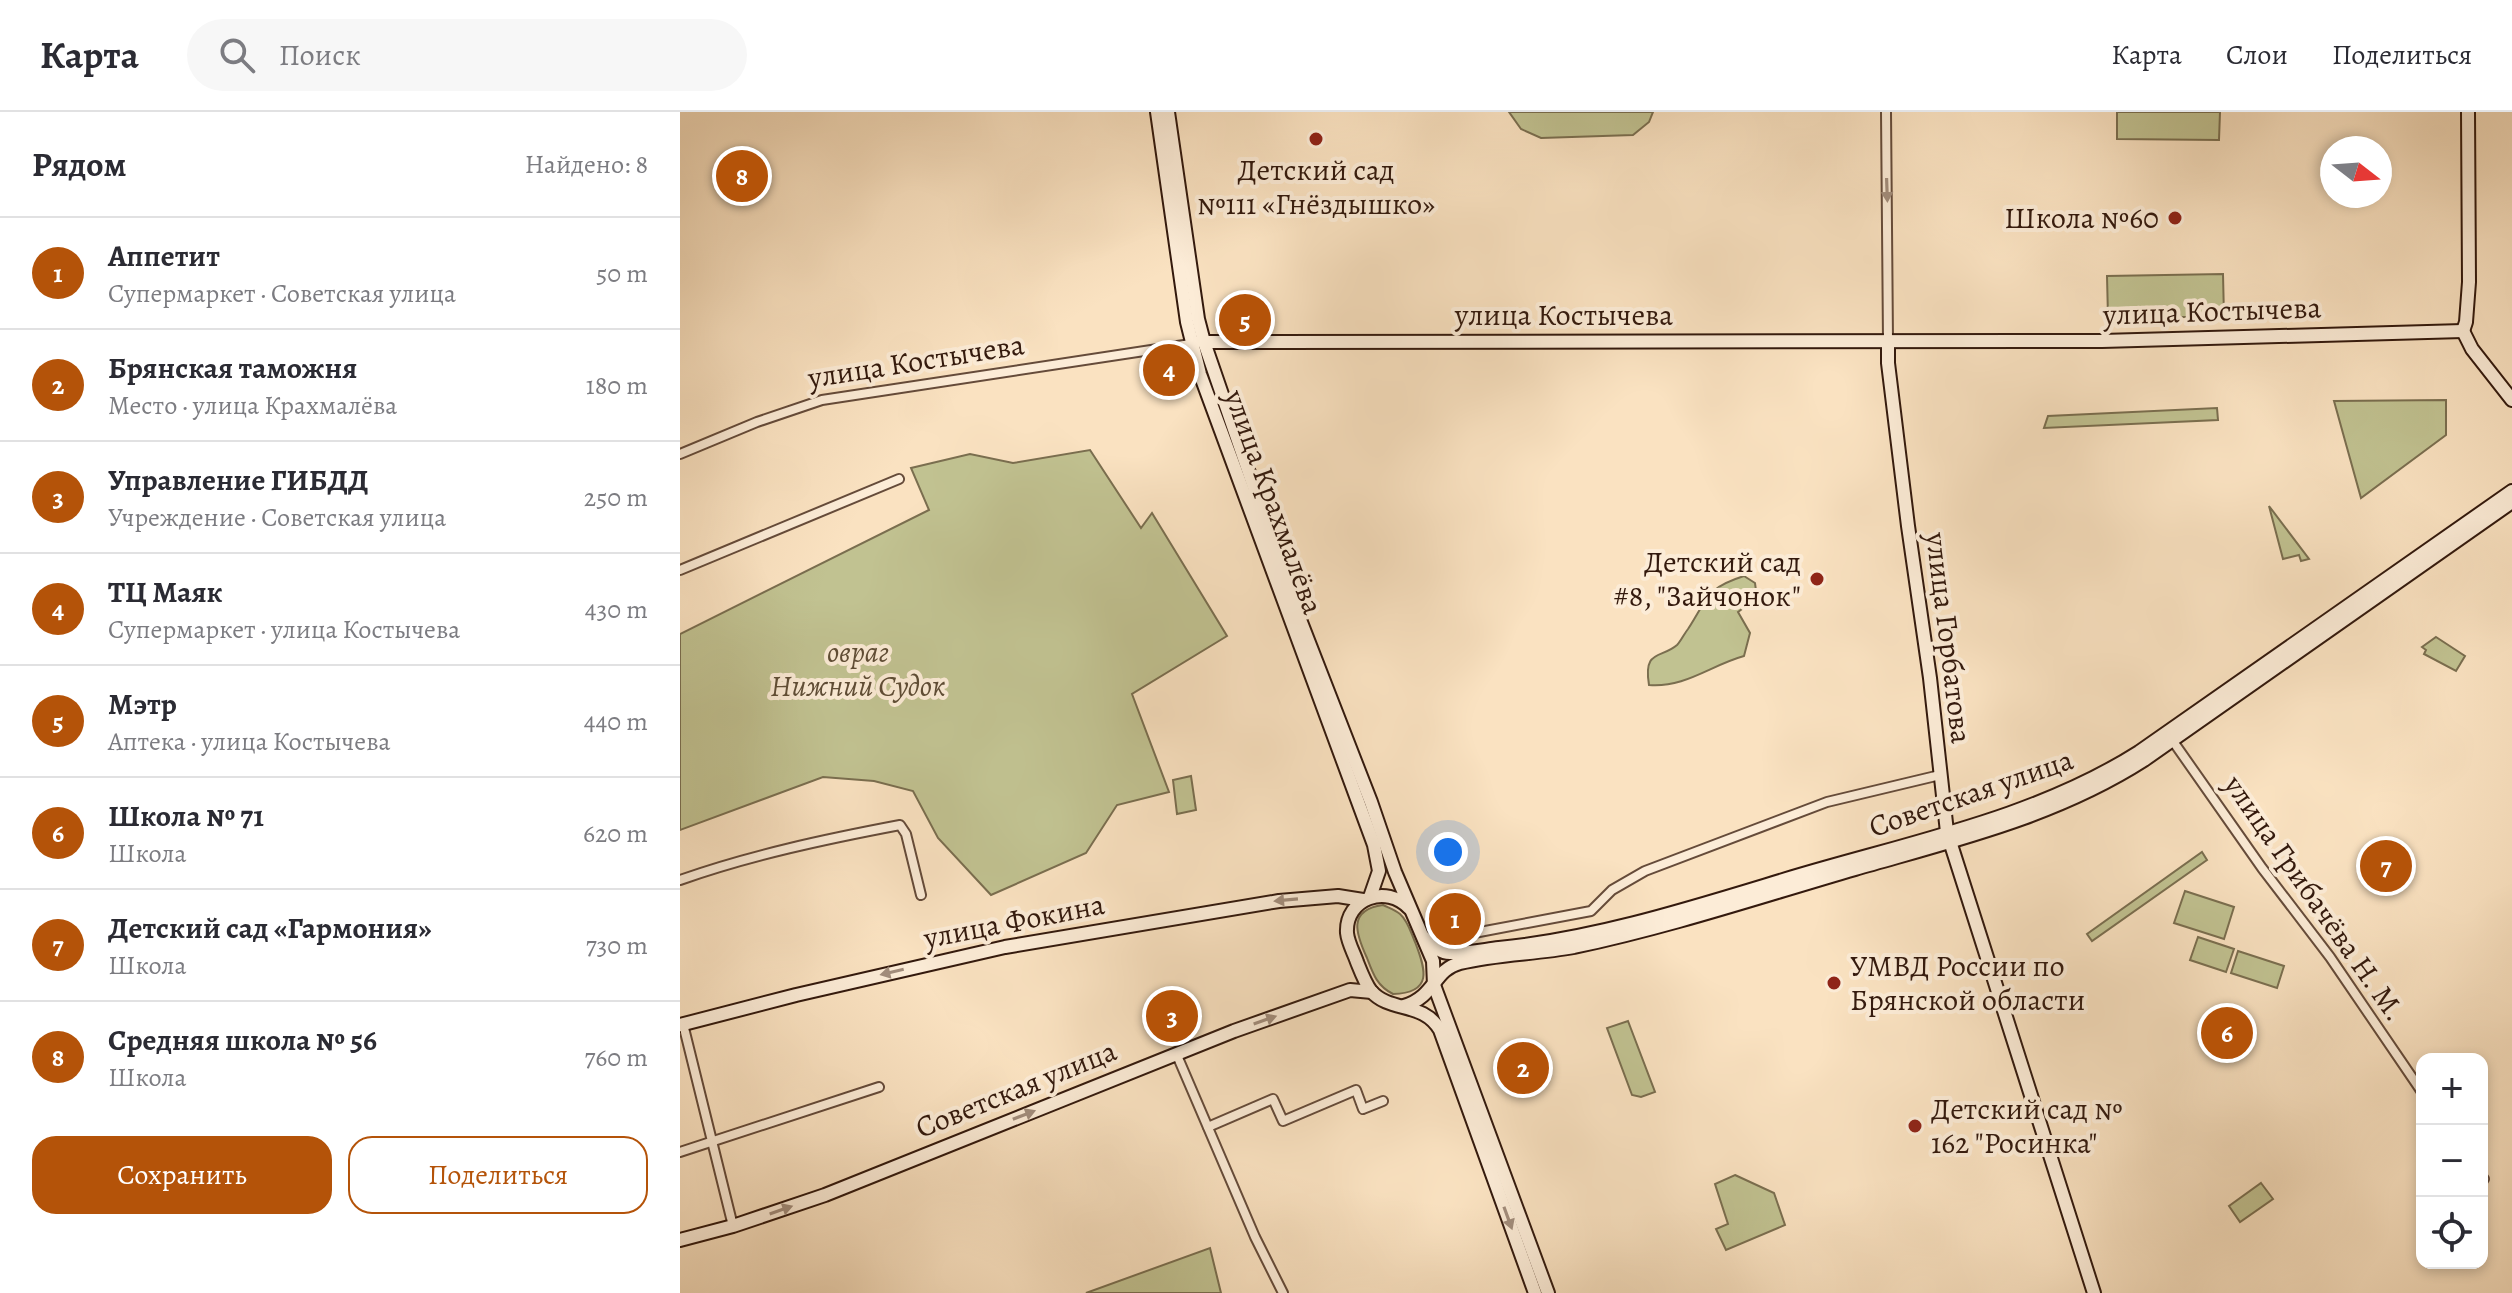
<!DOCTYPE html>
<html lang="ru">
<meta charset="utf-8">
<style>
:root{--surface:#fff;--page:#f7f7f7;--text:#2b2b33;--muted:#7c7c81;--line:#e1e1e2;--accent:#b45309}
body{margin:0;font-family:Alegreya,serif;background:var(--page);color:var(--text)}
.controls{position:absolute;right:24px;bottom:24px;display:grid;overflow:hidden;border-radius:16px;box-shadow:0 4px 12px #0003}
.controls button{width:72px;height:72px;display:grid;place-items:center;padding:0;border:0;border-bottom:2px solid var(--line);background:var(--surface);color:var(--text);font:40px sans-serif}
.compass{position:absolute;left:1640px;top:24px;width:72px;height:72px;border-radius:50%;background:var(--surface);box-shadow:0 4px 12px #0003;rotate:107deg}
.you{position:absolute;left:768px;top:740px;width:28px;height:28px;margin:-20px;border:6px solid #fff;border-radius:50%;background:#1a73e8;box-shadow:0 0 0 12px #1a73e833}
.badge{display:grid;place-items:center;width:52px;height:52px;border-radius:50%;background:var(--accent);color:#fff;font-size:26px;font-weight:700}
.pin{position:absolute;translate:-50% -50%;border:4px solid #fff;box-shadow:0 2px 8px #0006}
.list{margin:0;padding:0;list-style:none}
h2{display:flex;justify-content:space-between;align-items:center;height:104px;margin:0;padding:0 32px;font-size:34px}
h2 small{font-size:26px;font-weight:400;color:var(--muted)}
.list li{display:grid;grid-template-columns:52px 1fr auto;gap:24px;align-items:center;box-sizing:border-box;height:112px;padding:0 32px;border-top:2px solid var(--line)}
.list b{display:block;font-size:30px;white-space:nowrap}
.list p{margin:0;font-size:26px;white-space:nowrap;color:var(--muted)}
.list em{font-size:26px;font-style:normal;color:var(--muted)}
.actions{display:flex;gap:16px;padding:24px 32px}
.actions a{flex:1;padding:18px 0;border:2px solid var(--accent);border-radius:24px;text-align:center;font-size:28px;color:var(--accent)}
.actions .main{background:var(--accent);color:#fff}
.icon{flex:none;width:44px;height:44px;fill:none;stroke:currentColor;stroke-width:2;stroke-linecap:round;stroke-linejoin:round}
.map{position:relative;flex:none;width:1832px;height:1181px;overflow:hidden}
header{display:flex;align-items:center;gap:48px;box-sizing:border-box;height:112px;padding:0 40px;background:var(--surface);border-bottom:2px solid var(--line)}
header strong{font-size:38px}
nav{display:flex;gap:44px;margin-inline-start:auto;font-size:28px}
.search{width:560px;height:72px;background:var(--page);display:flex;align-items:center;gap:20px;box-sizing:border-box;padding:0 28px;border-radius:44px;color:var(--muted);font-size:30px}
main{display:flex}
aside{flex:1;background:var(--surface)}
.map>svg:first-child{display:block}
.green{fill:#c1c291;stroke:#7a6e4f;stroke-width:2}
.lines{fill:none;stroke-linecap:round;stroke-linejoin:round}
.street-casing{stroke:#654b3a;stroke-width:12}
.secondary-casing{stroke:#33190d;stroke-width:16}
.street{stroke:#fcecd7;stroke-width:8}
.secondary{stroke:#fcecd7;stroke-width:12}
.oneway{fill:#a28d7c}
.poi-dot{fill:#8f2418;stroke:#fcecd7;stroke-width:3}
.labels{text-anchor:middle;stroke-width:8;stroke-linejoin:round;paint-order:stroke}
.poi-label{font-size:30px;fill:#33190d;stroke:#fcecd7;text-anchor:end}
.street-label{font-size:30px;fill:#33190d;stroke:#fcecd7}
.park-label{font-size:30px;font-style:italic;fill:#5e4c35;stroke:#fcecd7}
</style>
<header>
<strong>Карта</strong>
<div class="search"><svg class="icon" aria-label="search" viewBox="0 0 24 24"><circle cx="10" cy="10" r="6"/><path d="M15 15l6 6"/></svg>Поиск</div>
<nav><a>Карта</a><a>Слои</a><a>Поделиться</a></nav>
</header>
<main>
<aside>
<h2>Рядом<small>Найдено: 8</small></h2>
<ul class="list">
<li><span class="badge">1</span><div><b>Аппетит</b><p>Супермаркет · Советская улица</p></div><em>50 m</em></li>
<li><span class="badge">2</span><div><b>Брянская таможня</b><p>Место · улица Крахмалёва</p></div><em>180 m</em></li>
<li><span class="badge">3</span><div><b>Управление ГИБДД</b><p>Учреждение · Советская улица</p></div><em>250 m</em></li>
<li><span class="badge">4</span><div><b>ТЦ Маяк</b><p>Супермаркет · улица Костычева</p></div><em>430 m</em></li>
<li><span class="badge">5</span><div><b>Мэтр</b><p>Аптека · улица Костычева</p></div><em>440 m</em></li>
<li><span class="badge">6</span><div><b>Школа № 71</b><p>Школа</p></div><em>620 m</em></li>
<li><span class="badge">7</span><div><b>Детский сад «Гармония»</b><p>Школа</p></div><em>730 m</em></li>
<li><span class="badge">8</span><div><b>Средняя школа № 56</b><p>Школа</p></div><em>760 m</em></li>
</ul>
<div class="actions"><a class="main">Сохранить</a><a>Поделиться</a></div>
</aside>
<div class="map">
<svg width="1832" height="1181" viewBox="0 0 1832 1181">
<rect width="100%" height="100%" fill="#fae2c1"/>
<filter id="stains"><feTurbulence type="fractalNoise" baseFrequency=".0025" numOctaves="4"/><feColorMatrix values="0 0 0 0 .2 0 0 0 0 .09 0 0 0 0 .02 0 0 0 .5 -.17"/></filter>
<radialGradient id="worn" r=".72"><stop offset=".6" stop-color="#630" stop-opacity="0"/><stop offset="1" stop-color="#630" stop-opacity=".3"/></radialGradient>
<g class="green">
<polygon points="829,0 973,0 969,10 953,23 861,26 841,17"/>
<polygon points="1437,0 1540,0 1539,28 1437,27"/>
<polygon points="1543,162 1544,205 1428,205 1427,164"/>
<polygon points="1766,288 1766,323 1681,386 1654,289"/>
<polygon points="1537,296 1538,308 1364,316 1368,304"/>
<polygon points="410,338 461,416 472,401 547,524 452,582 489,680 437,693 406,741 311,783 258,726 233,679 194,669 143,665 0,718 0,522 249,398 231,356 290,342 333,351"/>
<polygon points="1589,394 1629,447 1621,449 1619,443 1603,447"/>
<path d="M1064,464l11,7 2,15 -19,14 12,21 -6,23c-33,9 -59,32 -95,29 -6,-36 12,-26 28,-40 4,-4 7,-11 11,-16 20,-31 18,-41 56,-53z"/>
<polygon points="1756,525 1785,544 1776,559 1744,542 1746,538 1742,535"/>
<polygon points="511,664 516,698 497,702 493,668"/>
<polygon points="1522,740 1527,748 1412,829 1407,822"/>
<polygon points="1505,779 1554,795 1544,827 1494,811"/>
<path d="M703,793c6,3 12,5 17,9 8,7 11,19 15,28 11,28 18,51 -22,52 -16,-8 -20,-20 -26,-36 -11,-24 -20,-48 16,-53z"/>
<polygon points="1518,825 1554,837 1546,860 1510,848"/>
<polygon points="1558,839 1604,854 1597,876 1551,861"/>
<polygon points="948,909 975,980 961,985 952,983 927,916"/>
<polygon points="1055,1063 1094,1081 1105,1113 1046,1138 1036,1117 1048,1112 1035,1072"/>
<polygon points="1581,1071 1593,1087 1560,1110 1549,1094"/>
<polygon points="530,1136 541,1181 406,1181"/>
</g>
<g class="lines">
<g class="street-casing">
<g id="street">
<polyline points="1206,0 1208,228"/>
<polyline points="0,342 77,310 142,288 517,231"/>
<polyline points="0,458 219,367"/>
<polyline points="1490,625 1582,756 1650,845 1742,980"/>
<path d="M0,768c71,-25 146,-41 220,-55l6,9 15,61"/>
<polyline points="773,825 911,799 932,778 965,759 1147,690 1260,663"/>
<polyline points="3,912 53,1114"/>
<polyline points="496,941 575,1125 603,1181"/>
<polyline points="528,1015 593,987 603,1009 676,978 683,997 703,989"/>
<polyline points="0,1040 199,975"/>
<polyline points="1802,1065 1804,1067"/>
</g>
</g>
<g class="secondary-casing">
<g id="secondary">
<polyline points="477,0 507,210 520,262 694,733 699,759 690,785"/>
<polyline points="488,0 518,207 524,230 617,500 691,690 715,760 753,849 754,873 868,1181"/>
<polyline points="1783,219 1786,210 1789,170 1788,0"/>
<polyline points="1783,219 1792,237 1832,288"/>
<polyline points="1208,228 1208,251 1228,414 1250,566 1267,720 1414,1181"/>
<polyline points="524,230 1422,229 1783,219"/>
<path d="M729,796c-22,-24 -64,-10 -62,25 1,10 7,20 10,29 4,10 8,21 14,29 19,22 52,10 69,39l95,263"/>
<path d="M745,826c8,7 14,15 25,15 16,1 33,-3 49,-5 100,-10 198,-42 294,-71 117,-35 242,-59 346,-125l373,-261"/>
<path d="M724,894c32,-10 29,-36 56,-43 36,-9 76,-9 114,-16 95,-20 188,-51 281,-78 100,-29 200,-52 289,-109l368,-258"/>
<polyline points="0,913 116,883 325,835 599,789 658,784 683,788"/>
<polyline points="0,1128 53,1114 145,1083 554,919 670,878 692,880"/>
</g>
</g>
<use href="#street" class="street"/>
<use href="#secondary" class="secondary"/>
</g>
<defs><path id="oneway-solid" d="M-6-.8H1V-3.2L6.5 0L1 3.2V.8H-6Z" transform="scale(2)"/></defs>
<g class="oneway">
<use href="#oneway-solid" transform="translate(1207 78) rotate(88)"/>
<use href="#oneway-solid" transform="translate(606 788) rotate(175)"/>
<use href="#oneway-solid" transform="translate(212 860) rotate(167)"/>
<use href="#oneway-solid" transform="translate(585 908) rotate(-19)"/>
<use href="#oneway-solid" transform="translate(344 1003) rotate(-21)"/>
<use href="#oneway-solid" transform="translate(101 1098) rotate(-19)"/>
<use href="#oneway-solid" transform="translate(828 1106) rotate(70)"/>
</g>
<g class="poi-dot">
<circle cx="636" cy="27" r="8"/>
<circle cx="1495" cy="106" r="8"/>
<circle cx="1137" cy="467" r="8"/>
<circle cx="1154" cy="871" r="8"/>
<circle cx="1235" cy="1014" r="8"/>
</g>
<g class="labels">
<g class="poi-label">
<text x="636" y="68" text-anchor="middle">Детский сад<tspan x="636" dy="34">№111 «Гнёздышко»</tspan></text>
<text x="1479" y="116">Школа №60</text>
<text x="1121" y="460">Детский сад<tspan x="1121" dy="34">#8, "Зайчонок"</tspan></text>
<text x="1170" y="864" text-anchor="start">УМВД России по<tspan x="1170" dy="34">Брянской области</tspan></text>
<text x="1251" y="1007" text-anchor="start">Детский сад №<tspan x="1251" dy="34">162 "Росинка"</tspan></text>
</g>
<g class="street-label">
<text transform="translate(1532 199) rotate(-2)" y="10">улица Костычева</text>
<text x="884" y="213">улица Костычева</text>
<text transform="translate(236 249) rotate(-9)" y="10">улица Костычева</text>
<text transform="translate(594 390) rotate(70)" y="10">улица Крахмалёва</text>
<text transform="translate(1269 526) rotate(83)" y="10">улица Горбатова</text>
<text transform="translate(1291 681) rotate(-19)" y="10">Советская улица</text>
<text transform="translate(1635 786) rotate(55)" y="10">улица Грибачёва Н. М.</text>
<text transform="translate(334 809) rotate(-11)" y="10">улица Фокина</text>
<text transform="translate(336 977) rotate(-22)" y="10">Советская улица</text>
</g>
<g class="park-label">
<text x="178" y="550">овраг<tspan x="178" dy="34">Нижний Судок</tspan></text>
</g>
</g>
<rect width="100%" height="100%" filter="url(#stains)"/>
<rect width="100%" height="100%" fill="url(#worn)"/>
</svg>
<div class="controls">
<button>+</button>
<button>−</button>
<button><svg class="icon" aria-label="locate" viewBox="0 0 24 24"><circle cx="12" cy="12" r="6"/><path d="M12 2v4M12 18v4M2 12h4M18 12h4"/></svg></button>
</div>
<svg class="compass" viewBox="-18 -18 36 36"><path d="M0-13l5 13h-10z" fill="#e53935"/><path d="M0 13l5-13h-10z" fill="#7c7c81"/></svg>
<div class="you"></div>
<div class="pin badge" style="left:775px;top:807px">1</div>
<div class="pin badge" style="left:843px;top:956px">2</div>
<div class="pin badge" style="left:492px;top:904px">3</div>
<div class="pin badge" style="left:489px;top:258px">4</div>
<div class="pin badge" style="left:565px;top:208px">5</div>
<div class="pin badge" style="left:1547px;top:921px">6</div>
<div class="pin badge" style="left:1706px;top:754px">7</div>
<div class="pin badge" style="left:62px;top:64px">8</div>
</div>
</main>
